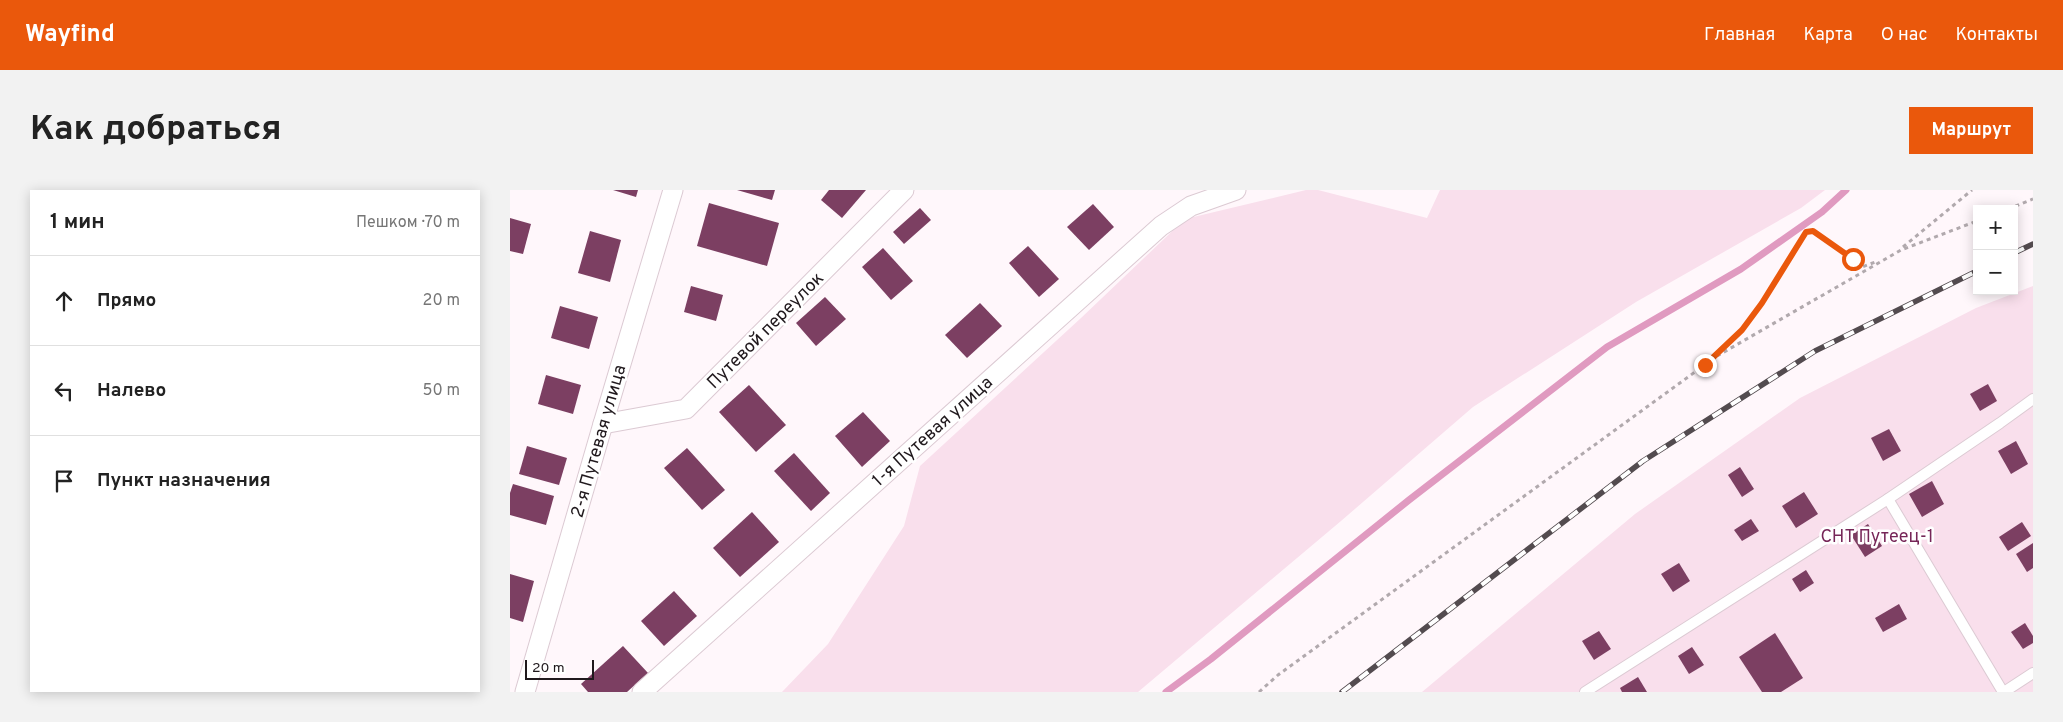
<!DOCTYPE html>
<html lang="ru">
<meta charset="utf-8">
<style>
:root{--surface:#fff;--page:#f2f2f2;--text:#222;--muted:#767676;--line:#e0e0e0;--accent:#ea580c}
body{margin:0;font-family:Overpass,sans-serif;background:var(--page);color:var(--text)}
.controls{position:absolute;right:15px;top:15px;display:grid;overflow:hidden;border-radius:0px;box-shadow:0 2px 12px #0003}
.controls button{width:45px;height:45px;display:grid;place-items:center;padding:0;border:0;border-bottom:1px solid var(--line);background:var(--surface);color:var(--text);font:25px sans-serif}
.scale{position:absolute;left:15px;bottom:12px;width:69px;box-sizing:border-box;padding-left:5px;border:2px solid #20191d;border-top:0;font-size:14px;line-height:18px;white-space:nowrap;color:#20191d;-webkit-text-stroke:4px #fff;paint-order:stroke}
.stop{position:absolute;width:15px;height:15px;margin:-11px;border:4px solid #ea580c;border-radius:50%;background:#fff}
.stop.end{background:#ea580c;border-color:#fff;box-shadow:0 1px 5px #0008}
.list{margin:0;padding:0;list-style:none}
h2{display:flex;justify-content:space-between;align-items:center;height:65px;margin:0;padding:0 20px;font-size:21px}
h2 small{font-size:16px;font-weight:400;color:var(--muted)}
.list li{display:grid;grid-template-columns:32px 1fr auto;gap:15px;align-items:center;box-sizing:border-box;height:90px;padding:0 20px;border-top:1px solid var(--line)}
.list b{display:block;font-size:19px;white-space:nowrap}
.list em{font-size:16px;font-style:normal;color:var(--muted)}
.icon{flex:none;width:28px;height:28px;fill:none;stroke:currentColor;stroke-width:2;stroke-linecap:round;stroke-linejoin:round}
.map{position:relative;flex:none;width:1523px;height:502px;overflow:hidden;border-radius:0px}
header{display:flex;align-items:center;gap:30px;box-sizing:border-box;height:70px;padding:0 25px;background:var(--accent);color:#fff}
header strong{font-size:24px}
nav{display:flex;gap:28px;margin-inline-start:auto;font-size:18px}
.intro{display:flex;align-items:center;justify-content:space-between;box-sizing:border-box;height:120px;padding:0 30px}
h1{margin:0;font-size:35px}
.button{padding:12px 22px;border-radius:0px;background:var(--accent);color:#fff;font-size:18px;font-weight:700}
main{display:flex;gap:30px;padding:0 30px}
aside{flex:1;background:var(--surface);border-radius:0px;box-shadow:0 2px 12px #0003}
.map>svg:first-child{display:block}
.green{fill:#f9dfec}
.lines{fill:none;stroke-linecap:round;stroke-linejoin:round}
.stream{stroke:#e09ac0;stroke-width:7}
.building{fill:#7c3f62}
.lane-casing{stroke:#dccad3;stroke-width:12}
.street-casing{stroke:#dccad3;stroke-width:21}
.path{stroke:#b1a9ad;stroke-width:3;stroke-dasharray:4 4;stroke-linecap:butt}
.lane{stroke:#fff;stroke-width:10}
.street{stroke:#fff;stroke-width:19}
.rail-casing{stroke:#534b4f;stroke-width:5.5}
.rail{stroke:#fff;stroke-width:4;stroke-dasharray:11;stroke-linecap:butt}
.route{stroke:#ea580c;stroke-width:6}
.labels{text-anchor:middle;stroke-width:5;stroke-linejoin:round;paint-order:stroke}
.street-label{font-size:18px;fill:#20191d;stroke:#fff}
.park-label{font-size:18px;fill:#762658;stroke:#fff}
</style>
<header>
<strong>Wayfind</strong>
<nav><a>Главная</a><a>Карта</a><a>О нас</a><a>Контакты</a></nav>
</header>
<div class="intro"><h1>Как добраться</h1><a class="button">Маршрут</a></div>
<main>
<aside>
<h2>1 мин<small>Пешком · 70 m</small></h2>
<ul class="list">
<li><svg class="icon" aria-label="ahead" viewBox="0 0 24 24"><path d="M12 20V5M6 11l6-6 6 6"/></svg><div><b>Прямо</b></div><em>20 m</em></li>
<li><svg class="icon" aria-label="left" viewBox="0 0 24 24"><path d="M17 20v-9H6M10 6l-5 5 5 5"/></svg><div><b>Налево</b></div><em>50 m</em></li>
<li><svg class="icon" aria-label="arrive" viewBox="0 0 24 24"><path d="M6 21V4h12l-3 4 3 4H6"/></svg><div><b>Пункт назначения</b></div></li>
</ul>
</aside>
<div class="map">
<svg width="1523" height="502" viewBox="0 0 1523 502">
<rect width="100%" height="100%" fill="#fff7fb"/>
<g class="green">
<polygon points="796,0 808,0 917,28 930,0 1315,0 1291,18 1126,112 963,217 831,331 628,502 272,502 318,454 394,336 410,276 571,128 675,29"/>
<polygon points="1523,96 1523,502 912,502 1125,324 1290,208 1466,118"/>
</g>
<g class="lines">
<polyline class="stream" points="656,502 701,469 899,310 1097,157 1231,79 1312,22 1336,0"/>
</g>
<g class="building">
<polygon points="103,0 128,0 126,7"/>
<polygon points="227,0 265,0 262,10"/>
<polygon points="319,0 356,0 332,28 311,10"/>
<polygon points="199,13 269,33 257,76 187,56"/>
<polygon points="583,14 604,37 579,60 557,37"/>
<polygon points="410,18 421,30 394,54 383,42"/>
<polygon points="0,28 21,34 13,64 0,61"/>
<polygon points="80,41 111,50 100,92 68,83"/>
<polygon points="518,56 549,89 529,107 499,73"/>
<polygon points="373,58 403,91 381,110 352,77"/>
<polygon points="181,96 213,105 206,131 174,122"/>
<polygon points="315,107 336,129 306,156 286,133"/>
<polygon points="470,113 492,136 457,168 435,145"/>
<polygon points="50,116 88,127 79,159 41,148"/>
<polygon points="36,185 71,195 63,224 28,214"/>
<polygon points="1478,194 1487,211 1470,221 1460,204"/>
<polygon points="239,195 276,235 246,262 209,222"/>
<polygon points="353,222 380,251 352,277 325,246"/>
<polygon points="1379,239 1391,261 1373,271 1361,248"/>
<polygon points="1506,251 1518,274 1501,284 1488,261"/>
<polygon points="17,256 57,268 49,295 9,284"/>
<polygon points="177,258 215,300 192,320 154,278"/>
<polygon points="284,263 320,303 301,321 264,281"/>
<polygon points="1230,277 1244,299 1232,307 1218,285"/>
<polygon points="1422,291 1434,314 1412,327 1399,304"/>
<polygon points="3,294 44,306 36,335 0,325 0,303"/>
<polygon points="1294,302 1308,324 1286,338 1272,316"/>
<polygon points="242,322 269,352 230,387 203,358"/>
<polygon points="1241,329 1249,341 1232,351 1224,340"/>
<polygon points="1512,332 1521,346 1498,361 1489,347"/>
<polygon points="1358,334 1372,356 1355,367 1341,345"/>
<polygon points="1523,353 1523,378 1517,382 1506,364"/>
<polygon points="1169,373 1180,391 1163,402 1151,384"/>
<polygon points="1296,380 1304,393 1290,402 1282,389"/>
<polygon points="0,384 24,391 13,432 0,428"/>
<polygon points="164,401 187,426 154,456 131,431"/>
<polygon points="1389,414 1397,429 1373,442 1365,428"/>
<polygon points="1515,433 1523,446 1523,453 1513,459 1501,442"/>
<polygon points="1089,441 1101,459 1084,470 1072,451"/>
<polygon points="1265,443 1293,488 1271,502 1252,502 1229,467"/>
<polygon points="113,456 138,483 117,502 78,502 71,494"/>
<polygon points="1182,457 1194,475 1179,484 1168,466"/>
<polygon points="1128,487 1137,502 1112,502 1110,498"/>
</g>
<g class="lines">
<g class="lane-casing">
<g id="lane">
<polyline points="1378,309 1493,502"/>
<polyline points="1075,502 1378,309 1490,233 1523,209"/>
<polyline points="1494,502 1523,483"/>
</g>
</g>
<g class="street-casing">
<g id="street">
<polyline points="93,234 176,219 394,0"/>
<polyline points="15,502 93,234 163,0"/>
<polyline points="132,502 651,36 681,16 726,0"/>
</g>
</g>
<g class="path">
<polyline points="1498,19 1523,9"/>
<polyline points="1393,57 1462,0"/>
<polyline points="1204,166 1232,140 1252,113 1297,42 1303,41 1352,77 1368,71"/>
<polyline points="749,502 768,485 1207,166 1391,60 1467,31"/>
</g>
<use href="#lane" class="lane"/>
<use href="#street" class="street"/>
<g class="rail-casing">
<g id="rail">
<polyline points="1504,63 1523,54"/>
<polyline points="832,502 1133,271 1305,161 1467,81"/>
</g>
</g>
<use href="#rail" class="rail"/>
</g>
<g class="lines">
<polyline class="route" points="1195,175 1232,140 1252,113 1296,42 1303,41 1343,69"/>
</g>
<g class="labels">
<g class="street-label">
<text transform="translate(255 140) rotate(-45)" y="6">Путевой переулок</text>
<text transform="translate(422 241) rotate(-42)" y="6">1-я Путевая улица</text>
<text transform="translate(88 251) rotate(-74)" y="6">2-я Путевая улица</text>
</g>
<g class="park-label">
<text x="1367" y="352">СНТ Путеец-1</text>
</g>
</g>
</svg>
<div class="controls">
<button>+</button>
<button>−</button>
</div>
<div class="scale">20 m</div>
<div class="stop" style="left:1343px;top:69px"></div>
<div class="stop end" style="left:1195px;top:175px"></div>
</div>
</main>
